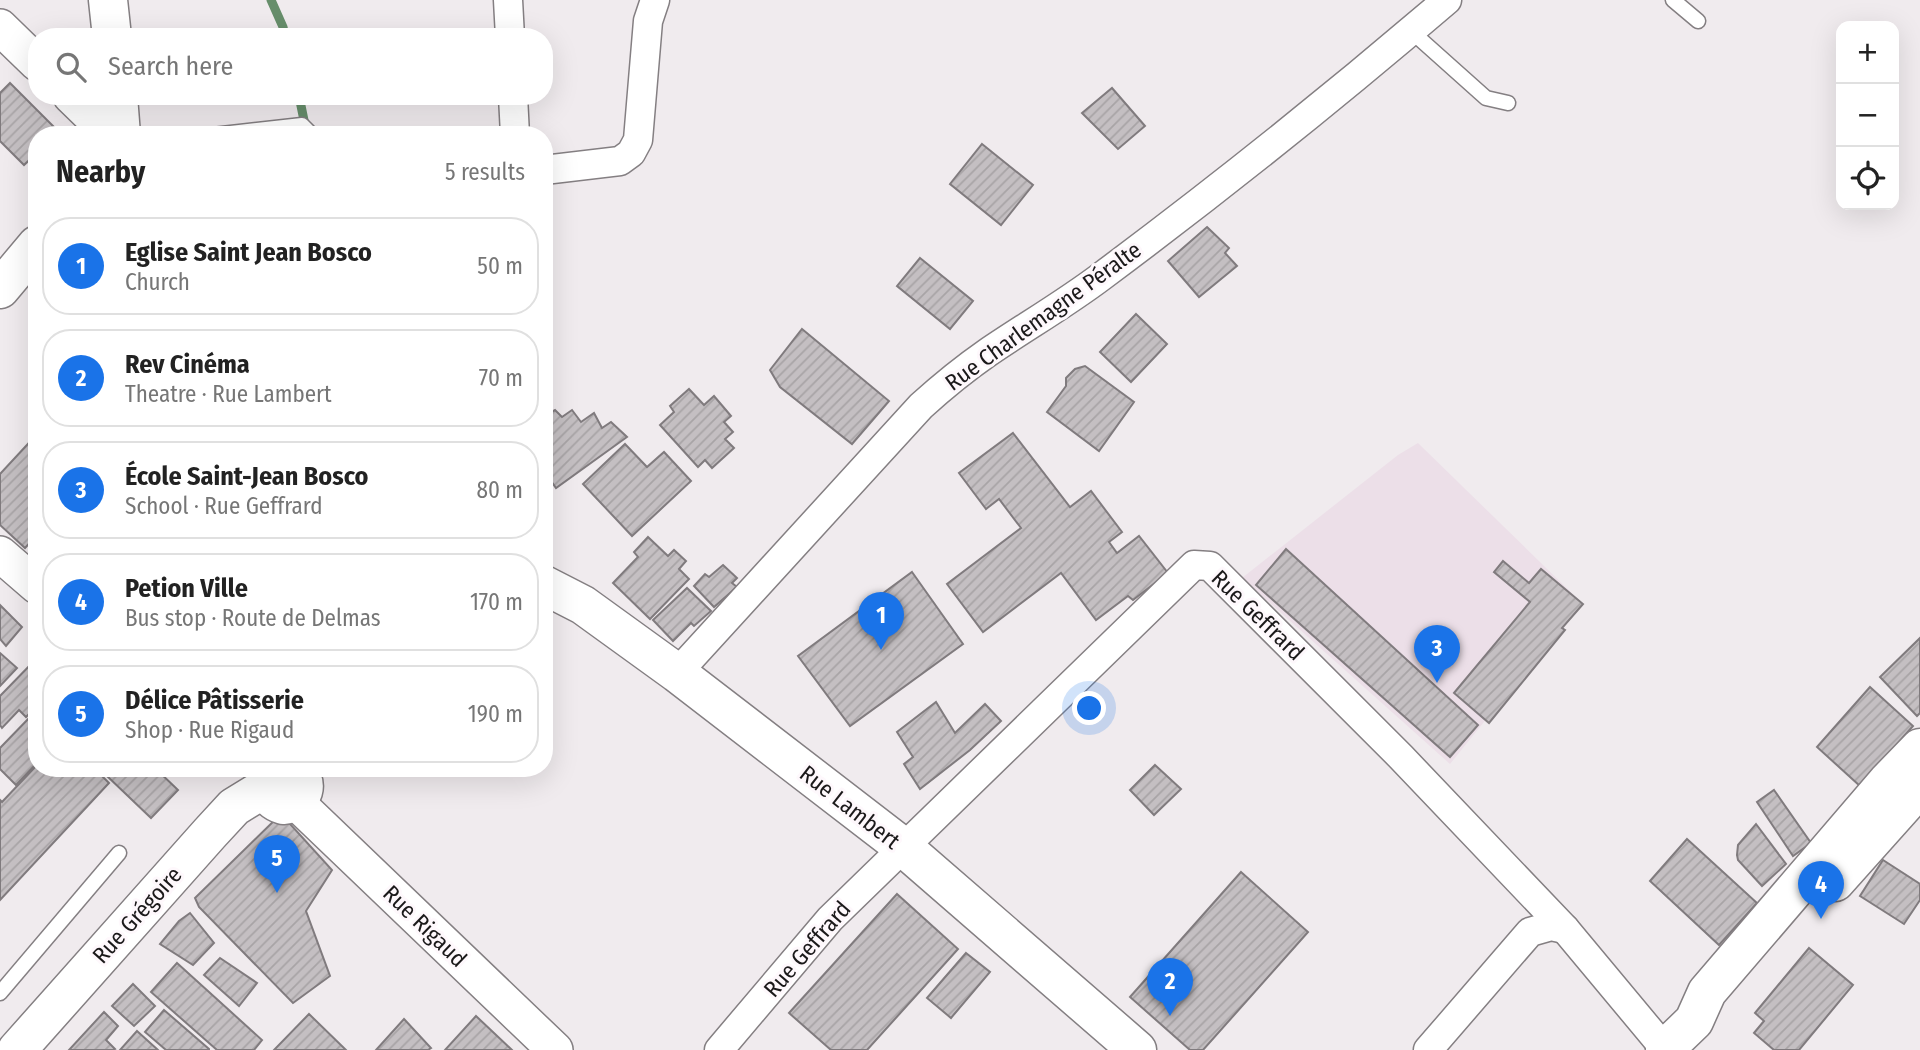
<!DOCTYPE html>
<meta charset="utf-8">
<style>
:root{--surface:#fff;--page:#f6f6f6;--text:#222;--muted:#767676;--line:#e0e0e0;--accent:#1a73e8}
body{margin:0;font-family:"Fira Sans Condensed",sans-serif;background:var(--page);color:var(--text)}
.controls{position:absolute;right:21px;top:21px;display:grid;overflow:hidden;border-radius:14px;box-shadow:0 7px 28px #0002}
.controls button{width:63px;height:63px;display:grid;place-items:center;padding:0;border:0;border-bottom:2px solid var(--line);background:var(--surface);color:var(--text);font:35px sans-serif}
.you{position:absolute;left:1090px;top:709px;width:24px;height:24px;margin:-18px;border:5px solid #fff;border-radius:50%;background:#1a73e8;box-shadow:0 0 0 10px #1a73e833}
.badge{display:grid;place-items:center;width:46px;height:46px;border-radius:50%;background:var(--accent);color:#fff;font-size:23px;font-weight:700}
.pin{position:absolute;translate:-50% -58px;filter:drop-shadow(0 2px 4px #0008)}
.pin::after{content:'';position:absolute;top:37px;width:24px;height:21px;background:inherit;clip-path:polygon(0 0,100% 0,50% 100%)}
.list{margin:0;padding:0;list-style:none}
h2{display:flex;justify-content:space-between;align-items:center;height:91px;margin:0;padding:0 28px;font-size:30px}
h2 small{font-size:23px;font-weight:400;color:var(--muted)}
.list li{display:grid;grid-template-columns:46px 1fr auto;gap:21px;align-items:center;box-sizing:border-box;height:98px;margin:0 14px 14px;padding:0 14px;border:2px solid var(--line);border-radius:28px}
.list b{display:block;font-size:26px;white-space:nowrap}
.list p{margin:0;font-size:23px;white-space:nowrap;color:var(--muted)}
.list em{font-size:23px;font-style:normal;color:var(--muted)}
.icon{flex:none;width:38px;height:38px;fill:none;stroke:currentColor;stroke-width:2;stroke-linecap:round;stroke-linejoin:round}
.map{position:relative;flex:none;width:1920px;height:1050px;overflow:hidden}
.search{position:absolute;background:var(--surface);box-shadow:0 7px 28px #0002;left:28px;top:28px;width:525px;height:77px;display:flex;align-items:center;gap:18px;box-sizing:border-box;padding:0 24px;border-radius:28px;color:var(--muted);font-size:26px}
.panel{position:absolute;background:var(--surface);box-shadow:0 7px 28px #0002;left:28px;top:126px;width:525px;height:651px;border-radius:28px}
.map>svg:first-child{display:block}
.built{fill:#ecdfe8}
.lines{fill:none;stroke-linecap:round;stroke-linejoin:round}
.stream{stroke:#678e6b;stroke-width:9}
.building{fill:url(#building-hatch);stroke:#807b7e;stroke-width:2}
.service-casing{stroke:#847f82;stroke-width:17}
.minor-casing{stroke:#847f82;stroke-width:31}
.tertiary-casing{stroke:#847f82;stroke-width:38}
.secondary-casing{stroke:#847f82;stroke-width:41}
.primary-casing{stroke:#847f82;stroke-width:41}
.service{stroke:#fff;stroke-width:14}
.minor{stroke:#fff;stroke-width:28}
.tertiary{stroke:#fff;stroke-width:35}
.secondary{stroke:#fff;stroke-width:38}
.primary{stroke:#fff;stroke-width:38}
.labels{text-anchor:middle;stroke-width:6;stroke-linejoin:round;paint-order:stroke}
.street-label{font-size:23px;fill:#1b191a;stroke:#fef8fc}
</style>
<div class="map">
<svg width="1920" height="1050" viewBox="0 0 1920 1050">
<defs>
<pattern id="building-hatch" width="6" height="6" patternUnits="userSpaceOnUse" patternTransform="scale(1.75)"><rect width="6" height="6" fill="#c4bfc2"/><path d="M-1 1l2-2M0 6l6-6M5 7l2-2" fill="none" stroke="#a8a4a6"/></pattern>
</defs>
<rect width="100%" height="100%" fill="#f0ebee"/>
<polygon class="built" points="1418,443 1581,602 1450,764 1242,578 1398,455"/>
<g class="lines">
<g class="stream">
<polyline points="271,0 283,27 285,37"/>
<polyline points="299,96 306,130"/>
</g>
</g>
<g class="building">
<polygon points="10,83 58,131 54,135 37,135 37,153 24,165 0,141 0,93"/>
<polygon points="1112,88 1145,126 1118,149 1082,113"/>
<polygon points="982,144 1033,185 1001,225 950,184"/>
<polygon points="1207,227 1229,248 1225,253 1237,266 1199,297 1168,261"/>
<polygon points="920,258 973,301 950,329 897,286"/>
<polygon points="1136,314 1167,344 1131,382 1100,352"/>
<polygon points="802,329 889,401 852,444 780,387 770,370"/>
<polygon points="1085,366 1134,402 1099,451 1047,412 1066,386 1066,378 1075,369"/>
<polygon points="689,389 704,405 714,396 731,416 724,422 733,432 725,439 734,448 712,468 705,460 698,467 660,425 674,412 670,406"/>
<polygon points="555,410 562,417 572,410 581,422 594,413 602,428 611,422 627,437 556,488 544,471 544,416"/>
<polygon points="1013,433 1070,507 1091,491 1122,532 1109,542 1117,553 1139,536 1168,573 1133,600 1128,596 1096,620 1061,573 983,632 947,584 1021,528 999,499 986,509 959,473"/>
<polygon points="37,434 37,535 25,548 0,525 0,474"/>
<polygon points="625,444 647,467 664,452 691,481 632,536 583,484"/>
<polygon points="648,537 668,556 674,550 686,561 679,569 689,579 650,619 613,583 638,557 634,552"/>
<polygon points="1286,549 1478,725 1450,757 1256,585"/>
<polygon points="1503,561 1529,583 1541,569 1583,604 1562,628 1565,630 1489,723 1454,693 1530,602 1494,572"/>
<polygon points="723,565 737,578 732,583 737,587 714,607 694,586 705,574 709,577"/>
<polygon points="912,572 963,644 850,726 798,656"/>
<polygon points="687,588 711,611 694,626 691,623 673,641 653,620"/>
<polygon points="0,605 22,627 6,646 0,639"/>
<polygon points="1920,638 1920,713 1917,716 1880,677"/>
<polygon points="0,653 17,668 0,686"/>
<polygon points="37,658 37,706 26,717 19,710 2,728 0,725 0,696"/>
<polygon points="1870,687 1913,726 1860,786 1817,747"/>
<polygon points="936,702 955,733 985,704 1001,721 970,750 920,789 904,764 913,757 897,732"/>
<polygon points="33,714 37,718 37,763 16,785 0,769 0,748"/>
<polygon points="37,765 37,768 94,768 109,783 0,900 0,800 2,802"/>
<polygon points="1155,765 1181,789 1154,815 1130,790"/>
<polygon points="115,768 155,768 178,790 151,818 107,776"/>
<polygon points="1774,790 1811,843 1793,856 1757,802"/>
<polygon points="281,814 332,870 306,911 330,976 293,1003 199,907 195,898"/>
<polygon points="1756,824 1786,864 1762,886 1738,860 1737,855 1738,845"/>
<polygon points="1687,839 1757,903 1719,945 1650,881"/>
<polygon points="1883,860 1920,884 1920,900 1904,924 1860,896"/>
<polygon points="1241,872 1308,932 1203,1050 1190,1050 1130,997"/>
<polygon points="897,894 958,949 867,1050 831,1050 789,1013"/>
<polygon points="190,913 214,943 193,965 160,944 179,921"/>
<polygon points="1809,948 1853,985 1799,1050 1774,1050 1754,1033 1764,1021 1755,1013"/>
<polygon points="966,953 990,972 951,1018 927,998"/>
<polygon points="220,958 257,983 239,1006 204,975"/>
<polygon points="177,963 262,1040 254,1050 217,1050 151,992"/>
<polygon points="133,984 155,1006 134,1026 112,1006"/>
<polygon points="164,1010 209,1049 209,1050 166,1050 145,1032"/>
<polygon points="104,1012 118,1026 106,1040 115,1049 113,1050 69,1050"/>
<polygon points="309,1014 346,1050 274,1050"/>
<polygon points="476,1016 512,1050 445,1050"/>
<polygon points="404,1019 431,1048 428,1050 376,1050"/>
<polygon points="137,1031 158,1050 120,1050"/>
</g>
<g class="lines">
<g class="service-casing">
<g id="service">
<polyline points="1673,0 1698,21"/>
<polyline points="1411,31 1486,98 1508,103"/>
<polyline points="213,135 302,125 312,135"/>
<polyline points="0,993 119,853"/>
</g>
</g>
<g class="minor-casing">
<g id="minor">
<polyline points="508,0 510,37"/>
<polyline points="513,96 515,135"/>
<polyline points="544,170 620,161 631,153 638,140 648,21 655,0"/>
<path d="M677,673l244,-267c21,-19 43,-37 66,-53 38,-26 78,-49 115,-77 118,-88 233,-180 345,-276"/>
<polyline points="719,1050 830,919 1194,565 1210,566 1401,757 1565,929 1665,1049"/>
<polyline points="1428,1050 1530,932 1551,926 1565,929"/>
</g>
</g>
<g class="tertiary-casing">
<g id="tertiary">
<polyline points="0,27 37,63"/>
<polyline points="71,96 111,135"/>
<polyline points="0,554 37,586"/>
<polyline points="295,801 555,1050"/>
</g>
</g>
<g class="secondary-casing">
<g id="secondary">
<polyline points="108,0 112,37"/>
<polyline points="118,96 121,135"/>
<polyline points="0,289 37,245"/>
<polyline points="544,585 583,605 677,673 903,847 1137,1050"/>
<path d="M275,768c-16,12 -11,31 8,37 22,-2 28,-23 11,-37"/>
<polyline points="17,1050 210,833 234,807 265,788"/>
</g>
</g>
<g class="primary-casing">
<g id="primary">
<polyline points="1835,882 1920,787"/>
<polyline points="1665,1049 1694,1021 1707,992 1887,782 1920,748"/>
</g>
</g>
<use href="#service" class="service"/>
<use href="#minor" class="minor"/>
<use href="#tertiary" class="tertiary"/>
<use href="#secondary" class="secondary"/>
<use href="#primary" class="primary"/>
</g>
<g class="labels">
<g class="street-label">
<text transform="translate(1043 316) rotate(-36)" y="8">Rue Charlemagne Péralte</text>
<text transform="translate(1258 615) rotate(44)" y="8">Rue Geffrard</text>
<text transform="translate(850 807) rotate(38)" y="8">Rue Lambert</text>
<text transform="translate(137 915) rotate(-48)" y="8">Rue Grégoire</text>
<text transform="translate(425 926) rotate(44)" y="8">Rue Rigaud</text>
<text transform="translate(807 949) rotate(-49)" y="8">Rue Geffrard</text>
</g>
</g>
</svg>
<div class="controls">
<button>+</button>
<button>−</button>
<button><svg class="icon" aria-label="locate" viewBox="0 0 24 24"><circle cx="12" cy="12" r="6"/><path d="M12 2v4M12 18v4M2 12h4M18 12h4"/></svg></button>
</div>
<div class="you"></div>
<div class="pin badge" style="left:881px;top:650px">1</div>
<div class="pin badge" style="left:1170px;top:1016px">2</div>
<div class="pin badge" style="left:1437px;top:683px">3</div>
<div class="pin badge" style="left:1821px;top:919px">4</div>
<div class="pin badge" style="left:277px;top:893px">5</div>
<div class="search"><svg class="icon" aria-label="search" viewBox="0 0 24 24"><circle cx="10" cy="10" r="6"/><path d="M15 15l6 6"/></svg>Search here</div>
<section class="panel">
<h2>Nearby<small>5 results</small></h2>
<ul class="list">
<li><span class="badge">1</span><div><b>Eglise Saint Jean Bosco</b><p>Church</p></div><em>50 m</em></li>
<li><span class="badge">2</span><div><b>Rev Cinéma</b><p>Theatre · Rue Lambert</p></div><em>70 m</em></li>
<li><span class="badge">3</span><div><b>École Saint-Jean Bosco</b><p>School · Rue Geffrard</p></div><em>80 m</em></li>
<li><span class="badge">4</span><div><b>Petion Ville</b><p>Bus stop · Route de Delmas</p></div><em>170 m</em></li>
<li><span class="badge">5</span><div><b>Délice Pâtisserie</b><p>Shop · Rue Rigaud</p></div><em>190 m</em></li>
</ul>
</section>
</div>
